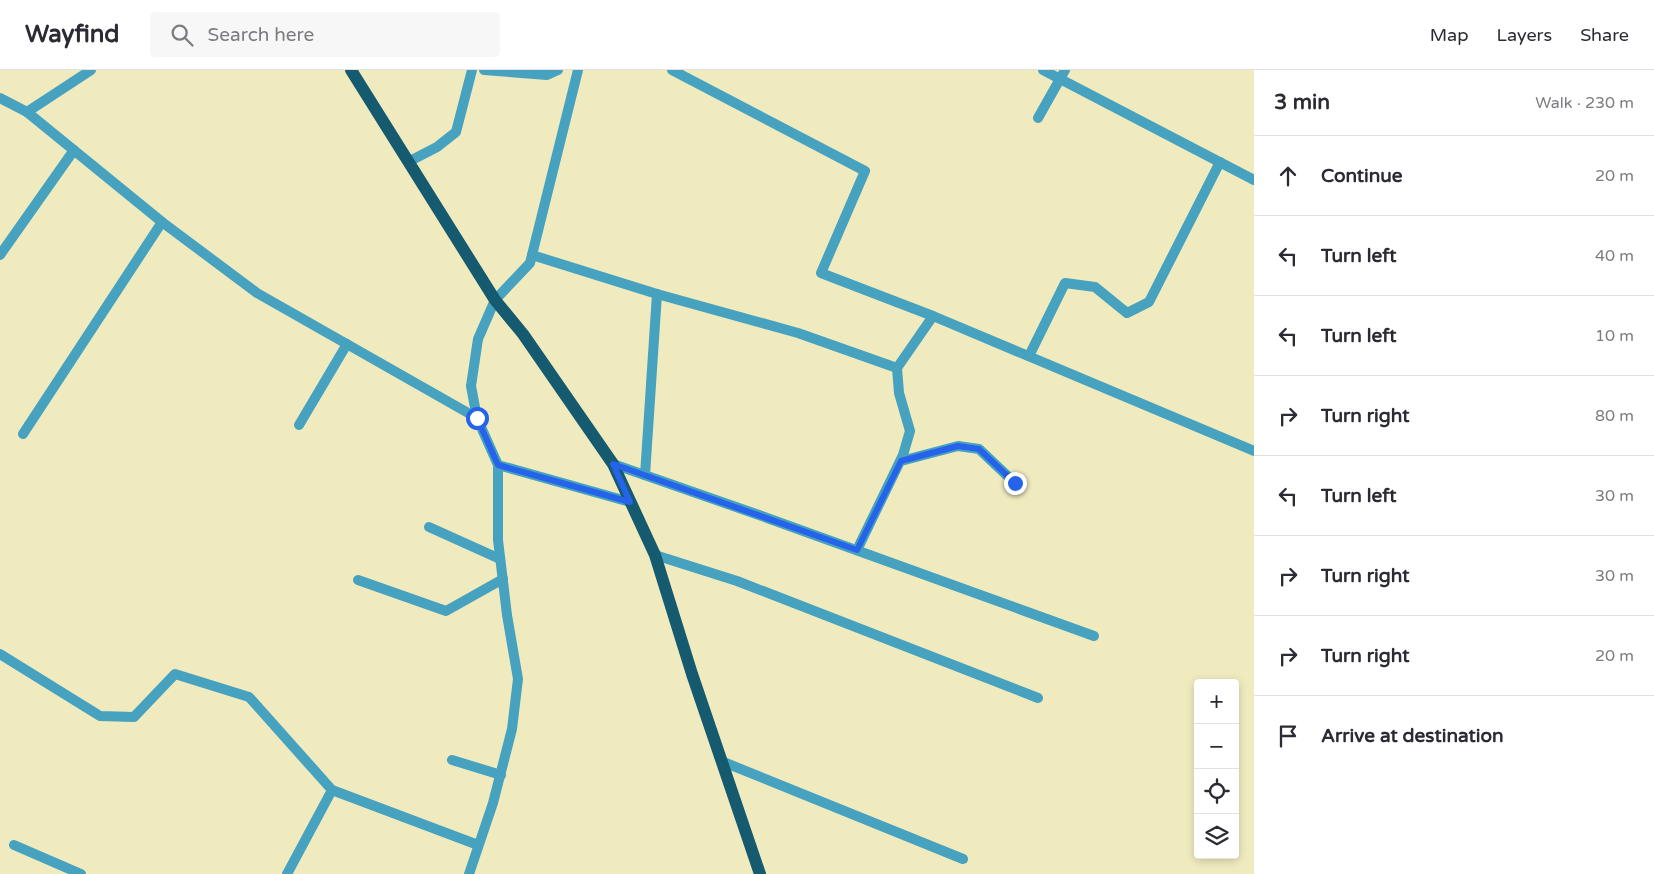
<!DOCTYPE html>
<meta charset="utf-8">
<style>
:root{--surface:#fff;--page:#f7f7f7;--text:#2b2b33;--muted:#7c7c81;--line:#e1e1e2}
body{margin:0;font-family:"Varela Round",sans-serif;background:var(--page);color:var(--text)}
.controls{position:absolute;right:15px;bottom:15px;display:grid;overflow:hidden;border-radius:5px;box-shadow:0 2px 8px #0003}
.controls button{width:45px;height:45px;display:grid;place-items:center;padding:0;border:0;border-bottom:1px solid var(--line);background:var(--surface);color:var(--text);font:25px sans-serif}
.stop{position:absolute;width:15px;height:15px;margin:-11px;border:4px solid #2563eb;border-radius:50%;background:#fff}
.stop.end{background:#2563eb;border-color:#fff;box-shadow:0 1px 5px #0008}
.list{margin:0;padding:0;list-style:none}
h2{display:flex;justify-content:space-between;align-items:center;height:65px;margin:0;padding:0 20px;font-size:21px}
h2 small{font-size:16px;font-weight:400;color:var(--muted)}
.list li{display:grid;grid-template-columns:32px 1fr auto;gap:15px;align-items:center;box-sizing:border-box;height:80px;padding:0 20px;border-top:1px solid var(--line)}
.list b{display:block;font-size:19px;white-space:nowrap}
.list em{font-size:16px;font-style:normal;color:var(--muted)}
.icon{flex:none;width:28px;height:28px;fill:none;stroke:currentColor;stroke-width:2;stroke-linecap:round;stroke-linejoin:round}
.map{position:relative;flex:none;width:1254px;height:804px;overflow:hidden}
header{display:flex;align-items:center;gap:30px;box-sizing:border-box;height:70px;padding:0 25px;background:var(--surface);border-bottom:1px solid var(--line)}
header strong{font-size:24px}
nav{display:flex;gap:28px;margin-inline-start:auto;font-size:18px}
.search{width:350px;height:45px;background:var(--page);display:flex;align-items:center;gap:12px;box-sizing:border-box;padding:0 18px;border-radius:5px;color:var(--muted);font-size:19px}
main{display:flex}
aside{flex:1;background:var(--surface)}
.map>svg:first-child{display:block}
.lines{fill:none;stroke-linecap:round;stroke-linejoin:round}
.minor{stroke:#46a2bf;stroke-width:10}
.tertiary{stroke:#46a2bf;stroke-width:10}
.primary{stroke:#155a6e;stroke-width:12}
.route{stroke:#2563eb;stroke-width:6}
</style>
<header>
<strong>Wayfind</strong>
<div class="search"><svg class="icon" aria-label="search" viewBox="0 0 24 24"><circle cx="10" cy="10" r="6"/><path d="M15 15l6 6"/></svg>Search here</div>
<nav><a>Map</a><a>Layers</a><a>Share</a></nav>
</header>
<main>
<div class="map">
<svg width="1254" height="804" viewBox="0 0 1254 804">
<rect width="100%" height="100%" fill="#f0ebbf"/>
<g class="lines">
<g class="minor">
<polyline points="484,0 547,5 558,0"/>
<polyline points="672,0 865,101 821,203 933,246 1254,381"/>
<polyline points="1043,0 1254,110"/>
<polyline points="0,28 27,42 91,0"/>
<polyline points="27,42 162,152 257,223 477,348"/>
<polyline points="1038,48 1065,0"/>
<polyline points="408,92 437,77 456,62 472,0"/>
<polyline points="0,185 74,80"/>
<polyline points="532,185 657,224 798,263 897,298"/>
<polyline points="1029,286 1065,213 1095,217 1127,243 1149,232 1220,92"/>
<polyline points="299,355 347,274"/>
<polyline points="23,364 162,152"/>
<polyline points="901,391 958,376 979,379 1015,413"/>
<polyline points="613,394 759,445 1094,566"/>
<polyline points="498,395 630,432"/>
<polyline points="645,405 657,224"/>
<polyline points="429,457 500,489"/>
<polyline points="857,480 903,385 910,361 899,323 897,298 933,246"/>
<polyline points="655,485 737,511 1038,628"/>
<polyline points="358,510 446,541 503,509"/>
<polyline points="0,584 100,646 134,647 175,604 249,627 332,720 478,775"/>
<polyline points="452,690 501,705"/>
<polyline points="721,691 963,789"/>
<polyline points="14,775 81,804"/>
<polyline points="287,804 332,720"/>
</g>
<polyline class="tertiary" points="469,804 493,733 512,659 518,609 507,545 498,470 498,395 477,348 471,316 478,269 495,230 530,193 578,0"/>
<polyline class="primary" points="351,0 495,230 523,264 613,394 655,485 692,604 760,804"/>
</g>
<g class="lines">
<polyline class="route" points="477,348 498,395 630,432 613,394 857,480 901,391 958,376 979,379 1015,413"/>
</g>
</svg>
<div class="controls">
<button>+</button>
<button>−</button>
<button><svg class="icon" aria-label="locate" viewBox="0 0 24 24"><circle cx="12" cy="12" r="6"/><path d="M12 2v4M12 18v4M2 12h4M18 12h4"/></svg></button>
<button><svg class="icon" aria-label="layers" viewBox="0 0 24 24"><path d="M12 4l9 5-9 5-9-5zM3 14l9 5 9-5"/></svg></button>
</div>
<div class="stop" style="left:477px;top:348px"></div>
<div class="stop end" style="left:1015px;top:413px"></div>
</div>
<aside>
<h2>3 min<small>Walk · 230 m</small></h2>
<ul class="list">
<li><svg class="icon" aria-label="ahead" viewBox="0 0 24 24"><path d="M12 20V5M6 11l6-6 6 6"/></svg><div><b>Continue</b></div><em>20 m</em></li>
<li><svg class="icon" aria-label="left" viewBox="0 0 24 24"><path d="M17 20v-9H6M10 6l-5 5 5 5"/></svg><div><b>Turn left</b></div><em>40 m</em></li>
<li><svg class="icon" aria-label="left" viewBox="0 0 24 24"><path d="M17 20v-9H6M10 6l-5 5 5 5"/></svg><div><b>Turn left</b></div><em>10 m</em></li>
<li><svg class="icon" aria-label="right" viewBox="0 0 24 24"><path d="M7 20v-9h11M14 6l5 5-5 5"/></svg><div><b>Turn right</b></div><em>80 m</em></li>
<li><svg class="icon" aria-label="left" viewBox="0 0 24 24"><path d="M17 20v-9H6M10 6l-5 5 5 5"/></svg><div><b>Turn left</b></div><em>30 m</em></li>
<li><svg class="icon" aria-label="right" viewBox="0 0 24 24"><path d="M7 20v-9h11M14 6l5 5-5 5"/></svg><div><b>Turn right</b></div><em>30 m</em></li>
<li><svg class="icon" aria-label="right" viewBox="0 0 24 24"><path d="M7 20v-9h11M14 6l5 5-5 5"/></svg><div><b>Turn right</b></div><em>20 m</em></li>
<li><svg class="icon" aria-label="arrive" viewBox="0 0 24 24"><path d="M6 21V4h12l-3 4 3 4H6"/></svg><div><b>Arrive at destination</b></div></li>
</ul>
</aside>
</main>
